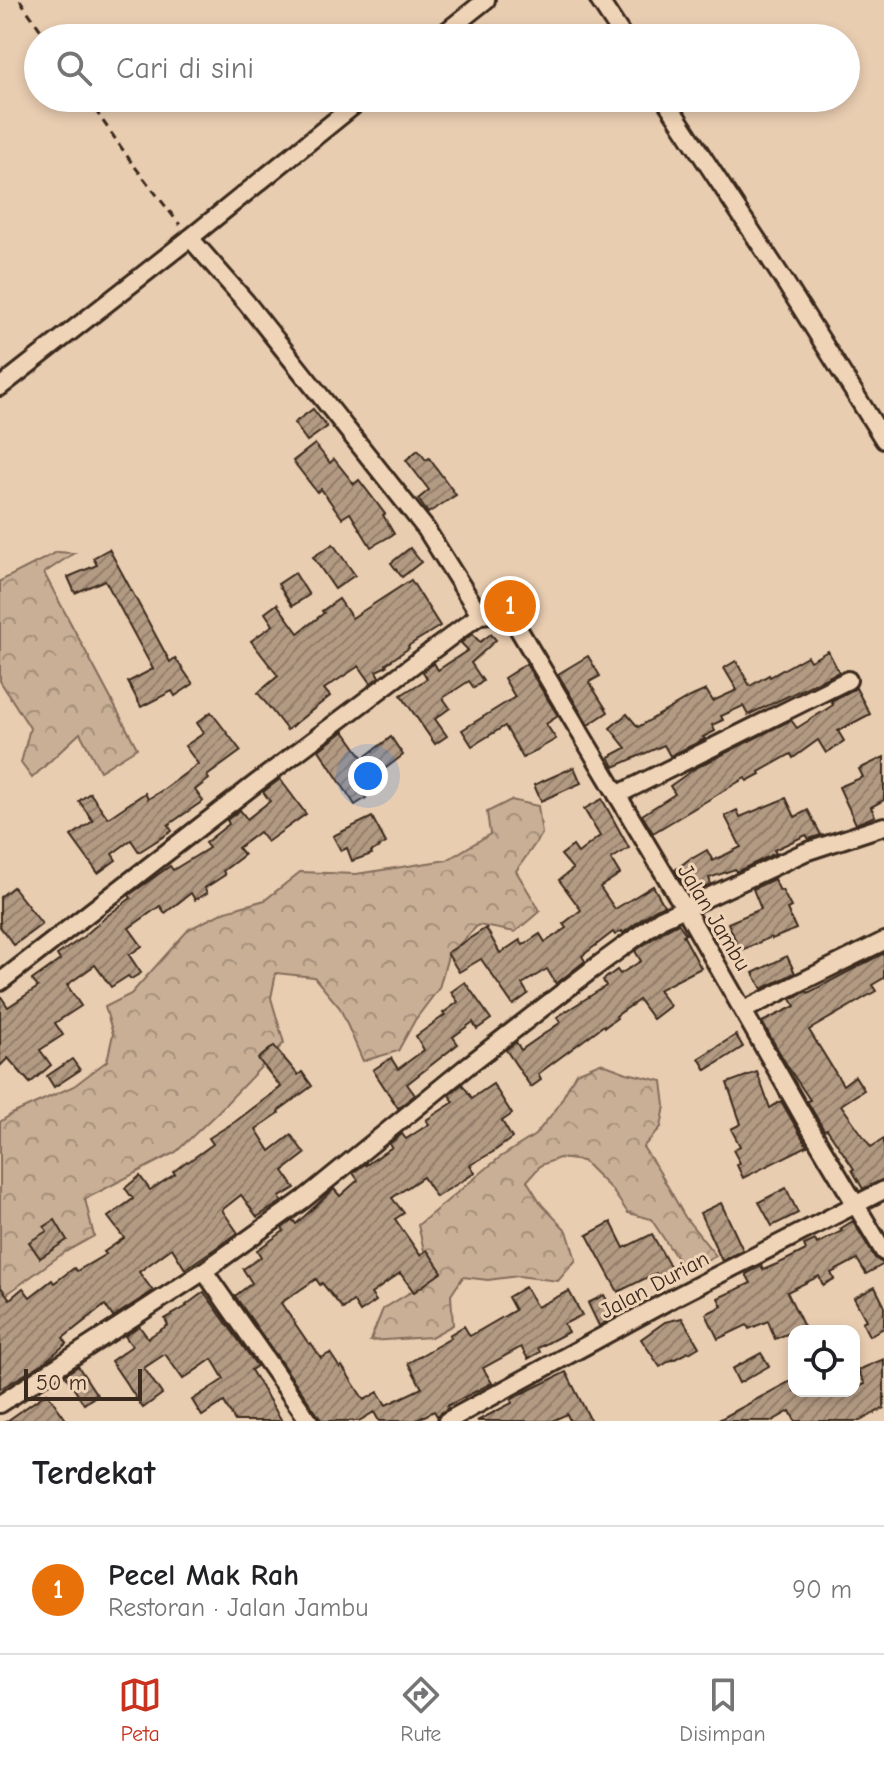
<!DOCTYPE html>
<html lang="id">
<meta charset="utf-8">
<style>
:root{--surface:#fff;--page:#f6f6f6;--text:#202124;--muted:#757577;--line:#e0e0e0;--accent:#c8321e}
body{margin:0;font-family:"Comic Neue",sans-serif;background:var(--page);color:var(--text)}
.controls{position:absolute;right:24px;bottom:24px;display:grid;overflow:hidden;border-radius:16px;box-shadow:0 4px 12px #0003}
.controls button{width:72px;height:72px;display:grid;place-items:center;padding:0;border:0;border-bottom:2px solid var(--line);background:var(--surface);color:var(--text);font:40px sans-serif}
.scale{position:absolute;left:24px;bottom:20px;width:118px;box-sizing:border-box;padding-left:8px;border:4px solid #3b2a1e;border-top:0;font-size:22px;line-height:28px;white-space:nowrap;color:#3b2a1e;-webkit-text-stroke:6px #f0d4b7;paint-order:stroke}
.you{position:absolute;left:368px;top:776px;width:28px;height:28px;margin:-20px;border:6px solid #fff;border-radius:50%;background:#1a73e8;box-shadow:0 0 0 12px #1a73e833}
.badge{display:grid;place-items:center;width:52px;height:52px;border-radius:50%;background:var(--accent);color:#fff;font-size:26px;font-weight:700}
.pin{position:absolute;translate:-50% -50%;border:4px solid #fff;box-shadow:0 2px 8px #0006}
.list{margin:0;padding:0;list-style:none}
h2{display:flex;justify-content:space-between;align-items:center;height:104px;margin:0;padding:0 32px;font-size:34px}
h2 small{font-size:26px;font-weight:400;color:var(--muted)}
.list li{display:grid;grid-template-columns:52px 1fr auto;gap:24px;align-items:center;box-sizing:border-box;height:128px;padding:0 32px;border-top:2px solid var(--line)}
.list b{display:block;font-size:30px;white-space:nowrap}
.list p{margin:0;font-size:26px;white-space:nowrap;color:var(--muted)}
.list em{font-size:26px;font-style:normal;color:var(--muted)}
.icon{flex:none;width:44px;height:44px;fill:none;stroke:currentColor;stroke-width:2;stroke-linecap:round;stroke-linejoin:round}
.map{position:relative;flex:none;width:884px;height:1421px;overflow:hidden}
.search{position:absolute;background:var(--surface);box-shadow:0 4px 12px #0003;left:24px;right:24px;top:24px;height:88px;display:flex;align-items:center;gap:20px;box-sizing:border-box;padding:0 28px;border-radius:44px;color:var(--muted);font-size:30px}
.sheet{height:232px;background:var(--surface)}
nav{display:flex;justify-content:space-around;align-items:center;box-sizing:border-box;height:112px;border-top:2px solid var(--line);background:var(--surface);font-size:22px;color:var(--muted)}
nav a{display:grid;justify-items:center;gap:4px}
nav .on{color:var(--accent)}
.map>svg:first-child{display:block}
.forest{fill:url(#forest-crowns);stroke:#826c5a;stroke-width:2}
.building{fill:url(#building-hatch);stroke:#3b2a1e;stroke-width:2}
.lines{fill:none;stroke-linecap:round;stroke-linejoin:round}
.minor-casing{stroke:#3b2a1e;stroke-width:22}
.path{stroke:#3b2a1e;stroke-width:3;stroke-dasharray:8 6;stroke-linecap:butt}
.minor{stroke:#f0d4b7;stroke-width:16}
.labels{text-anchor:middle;stroke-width:6;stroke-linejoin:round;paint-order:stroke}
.street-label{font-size:22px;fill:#3b2a1e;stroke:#f0d4b7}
</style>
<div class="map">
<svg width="884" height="1421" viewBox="0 0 884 1421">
<defs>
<pattern id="forest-crowns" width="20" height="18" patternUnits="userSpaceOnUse" patternTransform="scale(2)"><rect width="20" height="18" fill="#c9af96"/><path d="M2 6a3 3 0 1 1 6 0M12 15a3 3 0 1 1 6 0" fill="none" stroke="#a48f7a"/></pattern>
<pattern id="building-hatch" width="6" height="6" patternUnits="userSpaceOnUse" patternTransform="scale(2)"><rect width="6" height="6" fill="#b39a83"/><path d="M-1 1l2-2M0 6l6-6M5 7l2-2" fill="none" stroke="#937e6b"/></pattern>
</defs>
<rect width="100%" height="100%" fill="#e9cdb1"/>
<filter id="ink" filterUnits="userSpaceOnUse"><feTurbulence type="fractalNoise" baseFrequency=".0125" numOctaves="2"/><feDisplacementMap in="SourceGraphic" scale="16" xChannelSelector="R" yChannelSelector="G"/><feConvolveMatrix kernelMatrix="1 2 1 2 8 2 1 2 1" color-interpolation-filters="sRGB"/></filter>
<g filter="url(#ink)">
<g class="forest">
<polygon points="57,552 74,553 44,573 137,748 100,771 80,733 32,778 21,763 30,728 0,681 0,581"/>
<polygon points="511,800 538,806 542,834 516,871 540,911 515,932 478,925 448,956 439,988 415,1020 398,1051 363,1061 340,1008 314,977 276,973 271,998 284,1043 217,1113 176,1152 85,1199 94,1236 62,1254 0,1299 0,1122 12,1114 74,1086 107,1061 113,1034 105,1007 131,994 189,929 226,911 265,900 300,872 356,874 447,860 490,834 487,812"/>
<polygon points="600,1063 627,1073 662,1081 665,1106 661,1127 643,1147 659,1171 685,1217 716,1256 686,1272 651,1219 628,1213 612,1190 583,1161 559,1158 541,1165 527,1181 542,1205 567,1231 576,1260 558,1281 518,1276 488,1280 463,1277 451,1295 453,1325 431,1337 370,1341 383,1309 414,1290 428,1267 418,1225 499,1158 535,1135 557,1108 576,1073"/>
</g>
<g class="building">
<polygon points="313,409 327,427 307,441 294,423"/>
<polygon points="315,444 330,463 334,459 354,484 359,480 385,514 383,515 394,534 371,547 350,513 342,518 321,489 317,492 293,461"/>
<polygon points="418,450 426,460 429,458 456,495 428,513 418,499 429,490 406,460"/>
<polygon points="333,544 355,575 335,589 313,557"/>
<polygon points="410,548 421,562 402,577 391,563"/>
<polygon points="109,549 170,662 175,658 193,684 175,696 172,691 141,707 128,682 153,669 105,580 75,593 68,577 97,565 93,558"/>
<polygon points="295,573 309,595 292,606 278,584"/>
<polygon points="411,580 440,626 408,646 409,648 386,664 387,666 376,671 379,677 371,683 359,666 324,689 330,696 287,730 258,693 278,676 251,641 273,625 265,613 277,604 298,633 324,613 322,611 339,599 352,618"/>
<polygon points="472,634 480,642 491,634 496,640 471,663 483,681 474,688 469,681 443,698 450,708 435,719 447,736 435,744 401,695 427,679 423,672 434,663 438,670 468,650 461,643"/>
<polygon points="828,651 839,672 748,715 743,706 721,716 723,720 712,725 715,731 703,737 705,739 670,756 664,745 614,767 609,757 626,748 610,728 627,714 638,727 688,698 706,690 713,701 737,690 724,668 736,661 750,686 769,675 770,677 807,656 810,661"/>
<polygon points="588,656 600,676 589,682 608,712 588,725 558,674"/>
<polygon points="526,664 558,716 546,724 556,739 523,758 505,726 472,746 462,730 515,697 504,678"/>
<polygon points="856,688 870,714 838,731 844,741 826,753 818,740 793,758 791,754 759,772 760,774 747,781 745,778 653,833 642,815 675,794 670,786 694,769 791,720 797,728 833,705 831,701"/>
<polygon points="211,712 241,751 207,776 209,779 195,790 203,801 168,825 172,831 139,852 131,840 112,854 116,860 98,873 71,836 93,821 79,801 90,793 108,818 145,793 148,799 164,789 198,764 185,746 204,733 197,723"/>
<polygon points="344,731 363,758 391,737 403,755 373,778 376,782 362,793 366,798 355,805 319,750"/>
<polygon points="884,757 884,800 871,807 875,816 856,824 839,787 863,777 859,769"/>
<polygon points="574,767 581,783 541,801 534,785"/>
<polygon points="280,779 306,814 267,842 259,832 238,848 244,855 223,871 225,875 205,888 207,893 195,900 191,893 165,913 160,906 129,928 142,946 129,955 141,973 131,979 128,976 111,987 95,965 67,985 81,1006 55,1023 63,1035 40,1050 51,1065 30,1083 8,1058 0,1066 0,995 8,1007 38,987 32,980 60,960 57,955 82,938 107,916 131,898 129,895 170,866 173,870 209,848 205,843 229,824 227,820 240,810 247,819 270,801 263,792"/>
<polygon points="786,798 795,817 808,810 821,835 809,839 806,835 774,850 776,853 736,872 735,869 709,878 711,884 689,894 675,870 692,857 693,858 707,850 713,861 741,847 725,816 737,810 740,817"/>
<polygon points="602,799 629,848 611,859 620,874 600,887 615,909 653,886 664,905 654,910 623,933 622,931 615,935 613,932 582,956 585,961 556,984 547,969 522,984 528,994 513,1005 481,959 459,972 447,953 486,928 500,953 520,940 523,945 540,934 545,942 566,928 563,924 581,910 559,880 573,869 561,855 573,846 578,853 600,836 584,809"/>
<polygon points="372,817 386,843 371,852 372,854 352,861 347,848 341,851 333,836"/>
<polygon points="774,879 780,891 782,890 791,907 787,909 796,929 772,939 771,937 740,951 728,923 761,909 753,889"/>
<polygon points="13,887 42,924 14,945 0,927 0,897"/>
<polygon points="678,923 686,934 683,935 701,968 658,990 670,1006 653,1019 639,1000 616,1016 617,1018 605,1027 604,1025 538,1074 541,1080 531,1087 506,1050 516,1042 521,1050 561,1022 557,1017 606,986 603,980 617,970 620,974 641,961 635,951 667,929"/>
<polygon points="884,953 884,978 872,985 876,991 809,1030 843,1085 855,1076 864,1090 841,1105 871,1147 884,1139 884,1179 863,1189 852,1170 854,1169 827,1129 824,1130 807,1101 810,1100 788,1067 762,1022 795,1006 791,999 807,991 808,993"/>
<polygon points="787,956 795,973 762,989 753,973"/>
<polygon points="465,982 491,1019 477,1029 473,1022 453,1037 458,1044 407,1084 415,1095 398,1108 373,1070 391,1058 398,1069 424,1050 416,1036 445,1015 443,1013 458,1002 451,992"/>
<polygon points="736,1035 743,1047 706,1070 699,1058"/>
<polygon points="274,1046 298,1075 302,1072 312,1086 278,1111 279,1113 256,1129 270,1151 291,1135 305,1154 283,1171 295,1188 280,1197 281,1202 257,1217 241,1195 222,1210 238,1233 185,1269 172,1248 139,1272 153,1291 113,1317 105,1305 63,1338 67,1343 42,1364 0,1389 0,1286 10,1299 23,1288 30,1297 52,1280 54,1283 74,1268 77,1271 106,1254 104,1252 124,1238 108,1217 133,1199 125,1188 140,1176 150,1190 175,1174 173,1172 187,1161 188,1162 213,1144 209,1138 236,1121 281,1087 258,1059"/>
<polygon points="72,1059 80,1070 54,1087 47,1076"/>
<polygon points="757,1072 770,1108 781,1101 807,1146 743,1178 737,1165 740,1163 733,1150 740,1146 731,1129 741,1124 727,1083"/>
<polygon points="462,1084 472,1098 493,1084 512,1114 502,1121 512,1138 493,1152 470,1165 475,1173 436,1197 423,1177 392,1198 404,1213 395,1219 420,1255 427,1250 442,1272 414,1292 400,1273 371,1294 376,1301 360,1312 353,1301 343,1309 322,1283 320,1285 316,1279 281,1303 309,1344 311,1343 321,1358 330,1353 340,1368 342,1366 364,1400 378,1392 386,1405 422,1388 408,1363 451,1338 449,1335 464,1326 470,1336 515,1310 508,1297 525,1287 537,1307 569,1291 582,1315 564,1324 568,1332 538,1348 540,1352 528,1359 521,1347 483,1368 492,1383 447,1406 448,1408 437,1416 434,1411 415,1421 379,1421 374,1412 359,1421 322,1421 235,1296 252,1283 243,1269 261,1257 257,1250 284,1231 282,1228 293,1220 296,1224 334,1189 340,1196 358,1180 353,1173 366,1163 366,1165 392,1147 389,1144 402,1134 406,1139 429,1124 426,1120 454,1102 449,1095"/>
<polygon points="786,1188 798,1213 772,1226 759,1202"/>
<polygon points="721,1203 743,1250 722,1261 700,1213"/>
<polygon points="55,1220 67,1240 40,1258 29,1242 47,1231 44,1227"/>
<polygon points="853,1221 875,1258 884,1264 866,1274 857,1259 831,1273 834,1279 823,1285 819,1276 787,1292 806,1331 794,1331 775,1339 768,1321 749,1329 747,1325 718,1339 706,1314 722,1306 718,1298 751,1283 746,1274 761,1266 763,1270 784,1261 806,1250 804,1245 815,1240 817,1244 842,1231 840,1229"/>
<polygon points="611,1222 624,1248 652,1234 674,1274 661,1281 656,1273 618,1292 587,1235"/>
<polygon points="875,1287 884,1305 884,1328 869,1336 862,1322 866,1320 854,1298"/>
<polygon points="204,1292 257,1366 251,1370 282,1421 235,1421 224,1402 202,1416 192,1400 224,1379 212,1359 183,1379 165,1354 144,1368 162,1394 143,1408 111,1361 132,1346 125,1336 139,1326 148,1338 168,1325 165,1319 187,1306 186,1305"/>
<polygon points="604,1295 616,1317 599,1326 588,1303"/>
<polygon points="682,1318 699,1347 689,1353 688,1352 673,1360 673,1359 660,1367 641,1339 665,1322"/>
<polygon points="761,1353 769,1366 739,1383 732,1369"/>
<polygon points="884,1359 884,1408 860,1421 795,1421 790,1411 772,1421 717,1421 794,1379 794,1391 854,1391 854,1389 865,1384 858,1370"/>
<polygon points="78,1366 97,1395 84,1404 65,1375"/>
<polygon points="566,1372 591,1421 570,1421 567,1414 552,1421 477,1421 512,1403 511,1400 525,1392"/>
<polygon points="47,1393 67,1421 7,1421"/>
</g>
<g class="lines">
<g class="minor-casing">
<g id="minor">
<polyline points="599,0 624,38"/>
<polyline points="438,38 486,0"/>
<polyline points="664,98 783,279 884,440"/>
<polyline points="190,238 246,302 426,529 480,615"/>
<polyline points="0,387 190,238 363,98"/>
<polyline points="617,795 848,680"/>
<polyline points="0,982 255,784 470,622 480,615 500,613 516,625 684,907 804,1118 884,1252"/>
<polyline points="744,1010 884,941"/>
<polyline points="204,1271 309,1421"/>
<polyline points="0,1404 204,1271 304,1199 470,1064 590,971 661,919 805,852 884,826"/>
<polyline points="447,1421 675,1297 884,1190"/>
</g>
</g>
<g class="path">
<polyline points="20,0 46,38"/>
<polyline points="87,98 132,163 180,225"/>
</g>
<use href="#minor" class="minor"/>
</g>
</g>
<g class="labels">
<g class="street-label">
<text transform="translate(715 917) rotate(59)" y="8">Jalan Jambu</text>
<text transform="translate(654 1284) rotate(-28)" y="8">Jalan Durian</text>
</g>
</g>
</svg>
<div class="controls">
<button><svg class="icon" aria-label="locate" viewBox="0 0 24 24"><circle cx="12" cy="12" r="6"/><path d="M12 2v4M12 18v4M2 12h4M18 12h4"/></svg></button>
</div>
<div class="scale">50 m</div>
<div class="you"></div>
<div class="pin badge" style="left:510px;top:606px;background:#e8710a">1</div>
<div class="search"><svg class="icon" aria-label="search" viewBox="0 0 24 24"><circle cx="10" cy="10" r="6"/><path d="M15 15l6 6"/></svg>Cari di sini</div>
</div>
<section class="sheet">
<h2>Terdekat<small></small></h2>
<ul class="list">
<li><span class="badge" style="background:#e8710a">1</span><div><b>Pecel Mak Rah</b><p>Restoran · Jalan Jambu</p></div><em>90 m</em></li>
</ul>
</section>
<nav>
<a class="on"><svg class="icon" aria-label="map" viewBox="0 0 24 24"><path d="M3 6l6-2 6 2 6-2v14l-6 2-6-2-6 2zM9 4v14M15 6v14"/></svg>Peta</a>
<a><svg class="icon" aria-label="directions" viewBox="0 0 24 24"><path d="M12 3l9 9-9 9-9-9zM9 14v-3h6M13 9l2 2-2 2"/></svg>Rute</a>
<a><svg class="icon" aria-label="saved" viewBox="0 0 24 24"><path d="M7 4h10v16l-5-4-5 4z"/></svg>Disimpan</a>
</nav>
